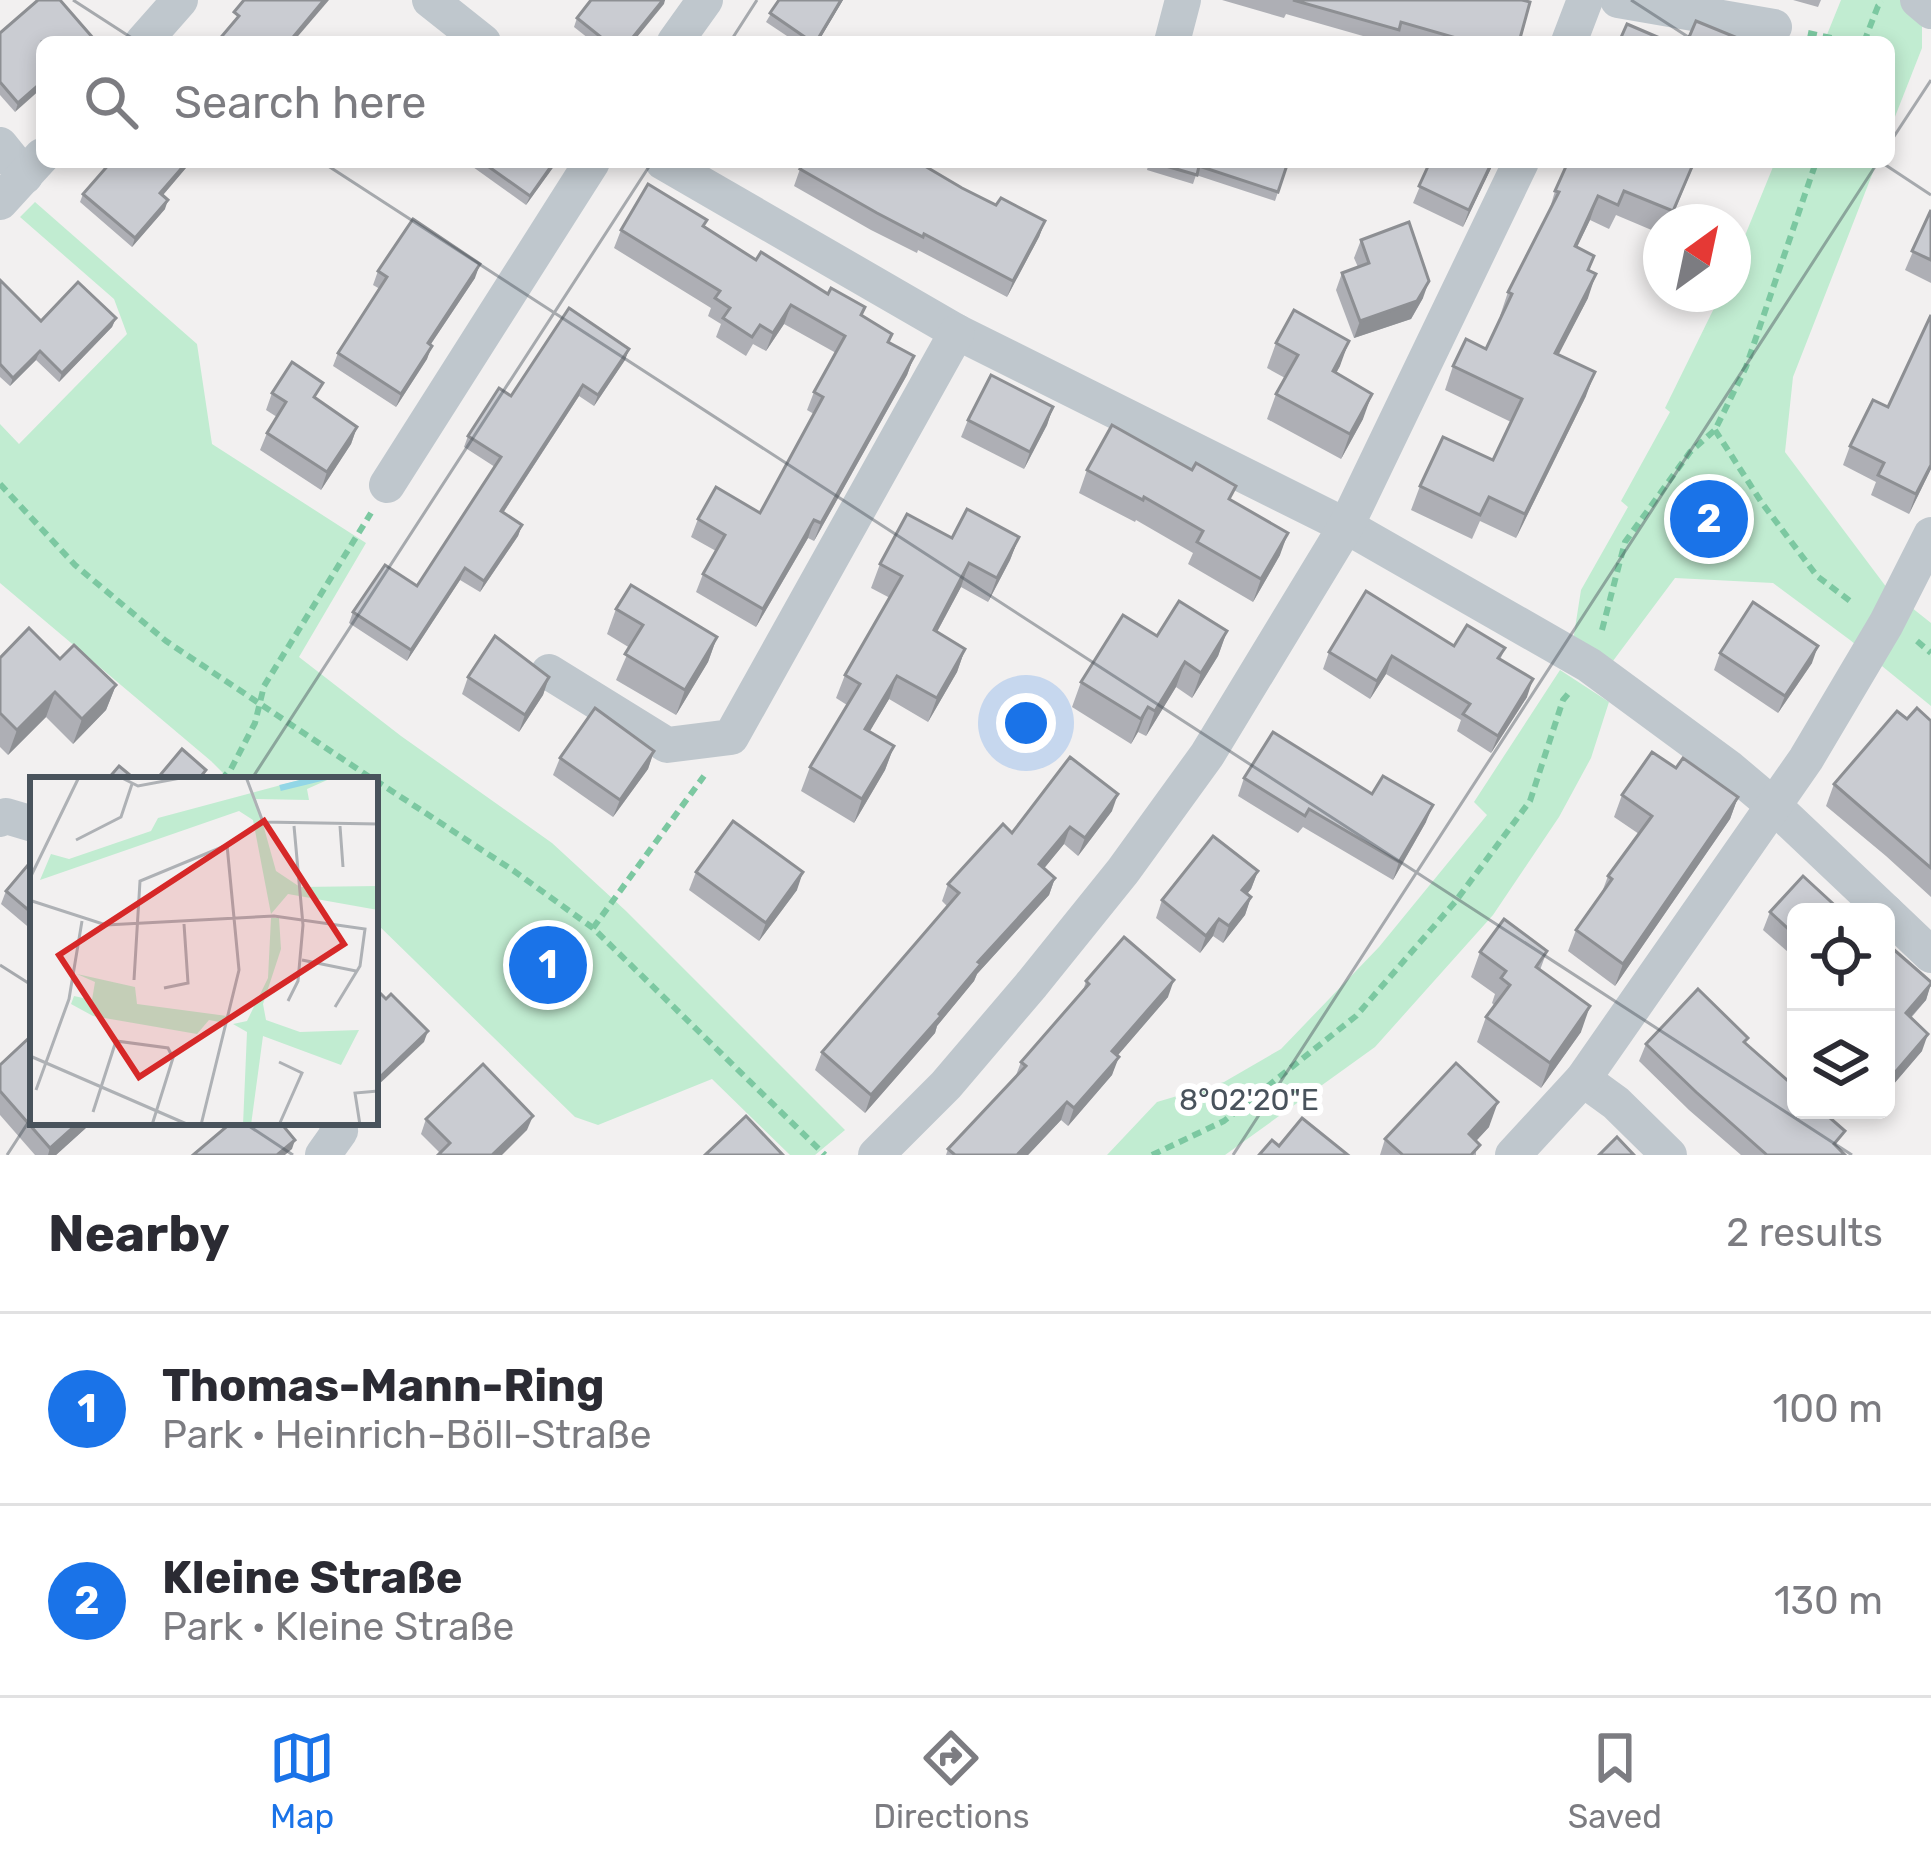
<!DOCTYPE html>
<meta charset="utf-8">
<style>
:root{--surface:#fff;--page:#f2f2f3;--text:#2b2b33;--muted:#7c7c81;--line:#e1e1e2;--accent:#1a73e8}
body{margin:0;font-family:Rubik,sans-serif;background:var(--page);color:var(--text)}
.controls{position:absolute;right:36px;bottom:36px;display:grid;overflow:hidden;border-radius:18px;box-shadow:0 6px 18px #0003}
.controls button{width:108px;height:108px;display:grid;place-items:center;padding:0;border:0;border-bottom:3px solid var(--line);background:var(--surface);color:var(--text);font:60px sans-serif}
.compass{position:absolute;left:1643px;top:204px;width:108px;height:108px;border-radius:50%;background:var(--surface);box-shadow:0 6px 18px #0003;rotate:33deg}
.you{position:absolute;left:1026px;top:723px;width:42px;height:42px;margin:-30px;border:9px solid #fff;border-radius:50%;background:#1a73e8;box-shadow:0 0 0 18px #1a73e833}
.badge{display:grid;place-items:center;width:78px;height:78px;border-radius:50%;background:var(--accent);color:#fff;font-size:39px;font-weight:700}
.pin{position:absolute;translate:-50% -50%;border:6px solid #fff;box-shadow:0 3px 12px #0006}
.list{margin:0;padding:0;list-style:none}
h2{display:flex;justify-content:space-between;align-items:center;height:156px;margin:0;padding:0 48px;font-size:51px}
h2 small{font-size:39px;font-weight:400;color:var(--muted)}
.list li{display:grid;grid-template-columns:78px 1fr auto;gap:36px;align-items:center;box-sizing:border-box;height:192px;padding:0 48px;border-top:3px solid var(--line)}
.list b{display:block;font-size:45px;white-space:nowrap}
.list p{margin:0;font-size:39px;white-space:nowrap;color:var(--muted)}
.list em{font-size:39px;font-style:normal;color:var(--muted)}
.icon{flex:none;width:66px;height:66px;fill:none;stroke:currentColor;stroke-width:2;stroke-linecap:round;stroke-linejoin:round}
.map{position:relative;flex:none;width:1931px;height:1155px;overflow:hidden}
.search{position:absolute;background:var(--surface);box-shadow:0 6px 18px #0003;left:36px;right:36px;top:36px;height:132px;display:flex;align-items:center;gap:30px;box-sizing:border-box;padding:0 42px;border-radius:18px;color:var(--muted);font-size:45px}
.sheet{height:540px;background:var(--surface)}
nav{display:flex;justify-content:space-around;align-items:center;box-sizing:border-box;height:168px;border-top:3px solid var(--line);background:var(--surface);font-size:33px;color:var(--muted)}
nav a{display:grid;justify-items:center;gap:6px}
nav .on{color:var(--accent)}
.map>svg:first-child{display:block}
.green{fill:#c1ecd1}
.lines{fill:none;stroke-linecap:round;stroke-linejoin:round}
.path{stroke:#7cc8a1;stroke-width:6;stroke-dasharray:9 6;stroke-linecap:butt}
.minor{stroke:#bfc7cd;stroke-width:36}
.wall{fill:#aeafb5}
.shaded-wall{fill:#8d8f93}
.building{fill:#caccd2;stroke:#8d8f93;stroke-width:3}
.ticks{fill:none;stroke:#49535c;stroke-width:3;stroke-opacity:0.45}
.inset-river{fill:none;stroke:#92d6e6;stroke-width:6}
.inset-road{fill:none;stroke:#aeb1b5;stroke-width:3}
.view{fill:#d62828;fill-opacity:0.15;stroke:#d62828;stroke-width:6}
.inset-edge{fill:none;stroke:#49535c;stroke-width:6}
.ticks-label{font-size:30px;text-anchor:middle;fill:#49535c;stroke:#fff;stroke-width:12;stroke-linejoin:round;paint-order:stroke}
</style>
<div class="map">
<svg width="1931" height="1155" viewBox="0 0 1931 1155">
<rect width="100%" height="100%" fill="#f2f0f0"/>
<g class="green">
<polygon points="1841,0 1922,0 1922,48 1889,132 1889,42 1824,42"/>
<polygon points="1775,162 1877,162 1793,377 1785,452 1887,588 1931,623 1931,706 1850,640 1773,583 1675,578 1610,665 1573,641 1581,590 1628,507 1621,501 1670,412 1665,408 1721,294 1733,294 1733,265"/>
<polygon points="35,202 197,344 212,444 366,543 299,657 401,736 552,843 626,911 845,1130 815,1155 790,1155 712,1079 598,1125 575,1117 375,922 375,780 230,780 211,761 0,583 0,424 19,444 127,334 114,299 20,217"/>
<polygon points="1560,670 1609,702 1591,758 1559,817 1493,915 1375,1047 1225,1155 1107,1155 1157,1102 1224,1082 1281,1049 1379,947 1487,815 1474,802"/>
</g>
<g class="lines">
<g class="path">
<polyline points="1808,33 1851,42"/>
<polyline points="1864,42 1878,6 1883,2"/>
<polyline points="1715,430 1762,503 1817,576 1854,604"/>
<polyline points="0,484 75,565 166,641 374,780"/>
<polyline points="1602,630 1625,542 1690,452 1715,430 1746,367 1816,162"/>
<polyline points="1917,641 1931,653"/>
<polyline points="221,780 231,769 255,723 264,686 371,513"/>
<polyline points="375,780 514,871 593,928 825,1155"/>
<polyline points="593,928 704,776"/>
<polyline points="1152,1155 1224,1121 1356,1016 1455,902 1530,801 1563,700 1568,694"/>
</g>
<g class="minor">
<polyline points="430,0 483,42"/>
<polyline points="1618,0 1774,27"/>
<polyline points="1918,0 1931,11"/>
<polyline points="143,42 180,0"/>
<polyline points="675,42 705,0"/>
<polyline points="1172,42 1183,0"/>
<polyline points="1569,42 1585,0"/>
<polyline points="0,145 25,176"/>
<polyline points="663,162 957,332 1346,526 1589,665 1729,768 1774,806 1886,912"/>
<polyline points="0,202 42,156"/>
<polyline points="387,485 592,162"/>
<polyline points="549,672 667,745 731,737 957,332"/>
<polyline points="0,819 6,816 33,824"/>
<polyline points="1886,912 1931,955"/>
<polyline points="1583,1079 1616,1103 1669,1155"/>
<polyline points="323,1155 340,1131 336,1122"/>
<polyline points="876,1155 946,1085 1032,984 1123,871 1207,755 1346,526 1521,162"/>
<polyline points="1513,1155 1583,1079 1806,759 1886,624 1931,535"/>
</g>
</g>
<g class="wall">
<polygon points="60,0 15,112 0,95 0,33"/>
<polygon points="591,0 665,0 633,42 593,42 574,27 577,18"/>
<polygon points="779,0 843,0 818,42 796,42 766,22"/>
<polygon points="1222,0 1522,0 1519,42 1413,42 1396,37 1394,42 1384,42 1286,14 1284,18"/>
<polygon points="1793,0 1821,0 1818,7"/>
<polygon points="191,162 163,195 165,209 132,247 80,202 83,194"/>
<polygon points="466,162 557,162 526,205"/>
<polygon points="1149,162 1288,162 1275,201 1196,175 1193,184 1147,170"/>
<polygon points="1430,162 1494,162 1463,227 1413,203"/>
<polygon points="1695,162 1670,222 1661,222 1661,234 1616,215 1609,229 1590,220 1577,247 1594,256 1589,271 1588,298 1558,354 1586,396 1516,538 1480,521 1472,539 1411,510 1420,486 1493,460 1511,422 1445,390 1453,366 1486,349 1501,317 1500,316 1508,292 1548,215 1555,191"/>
<polygon points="800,169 962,188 996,205 1045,221 1039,237 1007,297 918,250 917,253 871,230 794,186"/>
<polygon points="1931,210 1931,283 1905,270"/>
<polygon points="707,220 704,227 756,260 862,315 889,342 914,356 907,375 814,541 808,538 756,627 696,592 703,574 716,551 691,537 698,519 760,513 814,414 807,410 814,392 836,353 784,324 766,351 753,344 746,356 716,337 721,324 708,316 711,308 614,248 621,230"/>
<polygon points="1361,240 1423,298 1411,319 1354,338 1336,290 1342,273 1358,267 1354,258"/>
<polygon points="378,271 475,278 430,345 427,359 396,407 333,366 338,353 380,289 373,285"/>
<polygon points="0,280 41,321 116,318 112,327 59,382 36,360 10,386 0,377"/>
<polygon points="1931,315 1931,469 1909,514 1871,495 1876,482 1843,465 1850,446 1888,407"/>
<polygon points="1276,343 1340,366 1336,373 1363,419 1341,459 1267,419 1276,394 1285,378 1267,368"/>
<polygon points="629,349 625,360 594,406 579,396 503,513 522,525 518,536 480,592 460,580 407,661 349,623 353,612 417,586 495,467 464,447 468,436 511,396"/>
<polygon points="272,393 317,400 357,427 351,444 321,490 260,450 267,433 277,417 266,410"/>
<polygon points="1053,407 1047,425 1024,469 961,437 968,420"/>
<polygon points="1087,470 1231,500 1280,555 1253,602 1188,564 1193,553 1136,520 1135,522 1079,493"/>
<polygon points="1019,537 1010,560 988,602 961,587 937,632 965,649 957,672 928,722 889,699 869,732 894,746 885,770 854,823 801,791 810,767 847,705 836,698 845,675 890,598 871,588 880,564 952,538"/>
<polygon points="616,609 717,637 708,662 676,715 616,680 630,648 607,634"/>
<polygon points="1227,631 1218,656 1192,698 1176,687 1146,736 1138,732 1131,744 1072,707 1081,682 1157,636"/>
<polygon points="1505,648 1500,660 1527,697 1491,753 1457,731 1461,720 1386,674 1370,699 1323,669 1329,652"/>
<polygon points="1720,653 1812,663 1778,713 1714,670"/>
<polygon points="0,658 60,659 116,685 106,710 73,744 46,717 8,755 0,747"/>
<polygon points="468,677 549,677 543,695 519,732 462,694"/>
<polygon points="1907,719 1931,721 1931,897 1886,856 1826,806 1834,784"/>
<polygon points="654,751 648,769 613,817 553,775 560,758"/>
<polygon points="1676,768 1738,797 1730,819 1615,986 1568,951 1576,930 1601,895 1608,876 1639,834 1614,817 1622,795"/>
<polygon points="1244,778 1372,794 1426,822 1393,880 1303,827 1298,833 1238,796"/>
<polygon points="1112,811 1078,856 1064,844 1044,868 1055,878 1049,895 977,974 974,981 937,1026 935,1033 865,1113 815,1070 822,1052 947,906 942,901 948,884 1012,833"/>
<polygon points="33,859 33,931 1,904 6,891"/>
<polygon points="1258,871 1251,889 1247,894 1251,897 1245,915 1223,943 1213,936 1200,953 1156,918 1162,900"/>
<polygon points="696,872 797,890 759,941 689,890"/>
<polygon points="1770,912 1796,912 1796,959 1763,930"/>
<polygon points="1547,951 1540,970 1581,1032 1541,1088 1477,1042 1486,1017 1495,1006 1492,1003 1495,994 1471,977 1480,952"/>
<polygon points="1886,951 1931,982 1926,1000 1911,1018 1922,1051 1886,1093"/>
<polygon points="1796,969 1796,992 1790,986"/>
<polygon points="1086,981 1168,997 1117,1056 1112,1075 1068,1126 1061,1120 1028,1155 946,1155 948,1149 1015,1078 1021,1062 1083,991"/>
<polygon points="1746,1043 1838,1148 1845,1155 1741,1155 1689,1110 1639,1061 1646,1044"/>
<polygon points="0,1065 33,1122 89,1122 87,1127 56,1155 35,1155 0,1115"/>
<polygon points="426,1119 527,1130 440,1153 421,1134"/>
<polygon points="1489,1127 1476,1141 1476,1155 1380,1155 1385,1139"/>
</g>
<g class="shaded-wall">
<polygon points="324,0 329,0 293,42 289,42"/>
<polygon points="663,0 665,0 664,4 633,42 629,42"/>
<polygon points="841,0 843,0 818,42 816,42"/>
<polygon points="42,82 42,88 15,112 18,103"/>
<polygon points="187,162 191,162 157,202 160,193"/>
<polygon points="554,162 557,162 526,205 530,196"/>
<polygon points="1492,162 1494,162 1463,227 1469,210"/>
<polygon points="1598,196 1590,220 1566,270 1575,246"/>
<polygon points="168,200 165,209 132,247 135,238"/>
<polygon points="1045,221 1039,237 1007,297 1013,281"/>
<polygon points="480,264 475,278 423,356 428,343"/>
<polygon points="1596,274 1588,298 1547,377 1555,353"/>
<polygon points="1429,281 1423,298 1411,319 1354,338 1360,321"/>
<polygon points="791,305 784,324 766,351 773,333"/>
<polygon points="116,318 112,327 59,382 62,373"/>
<polygon points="1349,341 1340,366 1323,396 1333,371"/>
<polygon points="432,346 427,359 396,407 401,394"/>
<polygon points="629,349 625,360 594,406 598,395"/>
<polygon points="40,351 36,360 10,386 13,378"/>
<polygon points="914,356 907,375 814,541 821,523"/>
<polygon points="1595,372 1586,396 1516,538 1525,514"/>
<polygon points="583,385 579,396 497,522 501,511"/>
<polygon points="1372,394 1363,419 1341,459 1350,434"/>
<polygon points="1053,407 1047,425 1024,469 1030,452"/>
<polygon points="357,427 351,444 321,490 327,472"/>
<polygon points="1931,465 1931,469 1909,514 1916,494"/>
<polygon points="814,520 808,538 756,627 763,609"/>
<polygon points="522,525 518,536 480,592 484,581"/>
<polygon points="1288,533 1280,555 1253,602 1261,579"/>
<polygon points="1019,537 1010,560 988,602 997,578"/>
<polygon points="969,563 961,587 925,654 934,630"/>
<polygon points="465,568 460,580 407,661 411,650"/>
<polygon points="1227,631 1218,656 1192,698 1201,673"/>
<polygon points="717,637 708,662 676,715 685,690"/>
<polygon points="1818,646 1812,663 1778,713 1785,696"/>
<polygon points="965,649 957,672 928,722 937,698"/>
<polygon points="1392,656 1386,674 1370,699 1377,681"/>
<polygon points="1185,662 1176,687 1146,736 1155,711"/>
<polygon points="897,676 889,699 857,753 865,729"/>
<polygon points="549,677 543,695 519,732 525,715"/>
<polygon points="1533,679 1527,697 1491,753 1498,736"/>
<polygon points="116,685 106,710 73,744 82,719"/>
<polygon points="55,692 46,717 8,755 17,730"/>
<polygon points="1148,707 1138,732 1131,744 1141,719"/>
<polygon points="894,746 885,770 854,823 862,799"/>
<polygon points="654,751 648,769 613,817 620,800"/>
<polygon points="1118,794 1112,811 1078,856 1085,838"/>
<polygon points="1738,797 1730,819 1615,986 1623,964"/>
<polygon points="1433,805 1426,822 1393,880 1399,862"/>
<polygon points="1070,827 1064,844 1033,882 1039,864"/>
<polygon points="1258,871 1251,889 1236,908 1242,890"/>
<polygon points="803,872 797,890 759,941 766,923"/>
<polygon points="1055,878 1049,895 977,974 974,981 937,1026 935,1033 865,1113 871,1095 939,1014 978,962"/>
<polygon points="1251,897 1245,915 1223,943 1229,926"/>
<polygon points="1219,919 1213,936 1200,953 1206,936"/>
<polygon points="1174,980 1168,997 1106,1069 1112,1051"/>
<polygon points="1931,984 1926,1000 1899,1030 1906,1013"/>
<polygon points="1590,1006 1581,1032 1541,1088 1550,1063"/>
<polygon points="428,1031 424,1042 376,1087 380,1077"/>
<polygon points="1928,1034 1922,1051 1886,1093 1892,1076"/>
<polygon points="1119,1057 1112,1075 1068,1126 1074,1108"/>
<polygon points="1067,1102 1061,1120 1028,1155 1017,1155"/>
<polygon points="1498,1102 1489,1127 1463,1155 1469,1134"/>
<polygon points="533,1116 527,1130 502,1155 492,1155"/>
<polygon points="79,1122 89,1122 87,1127 56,1155 48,1155 50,1148"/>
<polygon points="295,1140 292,1149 285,1155 277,1155"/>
</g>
<g class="building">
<polygon points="38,0 60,0 93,38 89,42 42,42 42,82 18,103 0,82 0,33"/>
<polygon points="244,0 324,0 289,42 217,42 239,16 234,12"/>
<polygon points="591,0 663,0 629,42 607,42 577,18"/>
<polygon points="779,0 841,0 816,42 812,42 770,13"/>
<polygon points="1293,0 1522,0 1530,2 1519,42 1470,42 1401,22 1399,30"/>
<polygon points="1696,21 1745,41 1745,42 1687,42"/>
<polygon points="1627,24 1669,42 1619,42"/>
<polygon points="111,162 187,162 160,193 168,200 135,238 83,194"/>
<polygon points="482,162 554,162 530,196"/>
<polygon points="805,162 918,162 962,188 996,205 1001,198 1045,221 1013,281 924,234 923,237 877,213 800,169"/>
<polygon points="1152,162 1288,162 1278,192 1199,166 1197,175"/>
<polygon points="1430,162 1492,162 1469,210 1419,186"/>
<polygon points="1568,162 1694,162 1673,211 1624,191 1618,205 1598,196 1575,246 1594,256 1588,270 1596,274 1555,353 1595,372 1525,514 1489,497 1480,515 1420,486 1443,437 1493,460 1522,399 1453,366 1466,339 1486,349 1512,294 1508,292 1559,192 1555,191"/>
<polygon points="648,184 707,220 703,226 756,260 761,252 828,294 831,288 865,307 861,315 892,334 888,342 914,356 821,523 814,520 763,609 703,574 725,535 698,519 716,487 760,513 823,397 814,392 845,336 791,305 773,333 760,325 752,337 723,318 730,308 715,298 720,291 621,230"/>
<polygon points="1931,210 1931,260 1912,251"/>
<polygon points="413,219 480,264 428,343 432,346 401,394 338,353 387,277 378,271"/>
<polygon points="1409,222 1429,281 1417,301 1360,321 1342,273 1369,263 1361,240"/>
<polygon points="0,280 41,321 78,282 116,318 62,373 40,351 13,378 0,364"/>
<polygon points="569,308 629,349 598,395 583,385 501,511 522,525 484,581 465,568 411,650 353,612 385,565 417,586 501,457 468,436 499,388 511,396"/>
<polygon points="1294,310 1349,341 1333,371 1372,394 1350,434 1276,394 1298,355 1276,343"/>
<polygon points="1931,315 1931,465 1916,494 1878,475 1884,463 1850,446 1873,400 1888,407"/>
<polygon points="292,362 323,383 314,397 357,427 327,472 267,433 286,402 272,393"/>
<polygon points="991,375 1053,407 1030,452 968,420"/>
<polygon points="1112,425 1192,470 1196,463 1236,486 1229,499 1288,533 1261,579 1197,542 1203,531 1144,497 1143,500 1087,470"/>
<polygon points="967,509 1019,537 997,578 969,563 934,630 965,649 937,698 897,676 865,729 894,746 862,799 810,767 860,684 845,675 902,576 880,564 907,514 952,538"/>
<polygon points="631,585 717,637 685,690 625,654 643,625 616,609"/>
<polygon points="1366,591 1454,646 1467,625 1505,648 1498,658 1533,679 1498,736 1463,714 1470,704 1392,656 1377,681 1329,652"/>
<polygon points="1179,601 1227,631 1201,673 1185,662 1155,711 1148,707 1141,719 1081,682 1123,615 1157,636"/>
<polygon points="1753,602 1818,646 1785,696 1720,653"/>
<polygon points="29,628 60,659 74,645 116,685 82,719 55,692 17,730 0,713 0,658"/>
<polygon points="495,636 549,677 525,715 468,677"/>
<polygon points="595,708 654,751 620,800 560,758"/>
<polygon points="1917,708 1931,721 1931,868 1834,784 1897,711 1907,719"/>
<polygon points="1273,732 1372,794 1383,776 1433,805 1399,862 1309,809 1305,816 1244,778"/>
<polygon points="182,749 206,770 198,780 156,780"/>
<polygon points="1652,752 1676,768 1683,758 1738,797 1623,964 1576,930 1612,879 1608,876 1652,816 1622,795"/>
<polygon points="1070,757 1118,794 1085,838 1070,827 1039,864 1055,878 978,962 981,964 939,1014 941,1016 871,1095 822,1052 959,893 948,884 1003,824 1012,833"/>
<polygon points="119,766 136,780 107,780"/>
<polygon points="733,821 803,872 766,923 696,872"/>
<polygon points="1213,836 1258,871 1242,890 1251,897 1229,926 1219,919 1206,936 1162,900"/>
<polygon points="33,859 33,914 6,891"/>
<polygon points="1803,876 1842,912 1796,912 1796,936 1770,912"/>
<polygon points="1504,919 1547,951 1536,967 1590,1006 1550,1063 1486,1017 1510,985 1501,978 1506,971 1480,952"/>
<polygon points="1124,937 1174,980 1112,1051 1119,1057 1074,1108 1067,1102 1017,1155 955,1155 948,1149 1026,1066 1021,1062 1089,984 1086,981"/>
<polygon points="1892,948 1931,982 1931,984 1906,1013 1928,1034 1892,1076 1886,1070 1886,951 1888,953"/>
<polygon points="375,988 386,999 391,994 428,1031 380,1077 375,1072"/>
<polygon points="1698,989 1748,1038 1744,1042 1796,1088 1796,1110 1821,1110 1845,1131 1834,1144 1845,1155 1767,1155 1696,1092 1646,1044"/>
<polygon points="30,1037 33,1041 33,1122 79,1122 50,1148 0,1091 0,1065"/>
<polygon points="1456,1063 1498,1102 1469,1134 1480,1145 1471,1155 1403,1155 1385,1139"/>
<polygon points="483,1064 533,1116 492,1155 438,1155 450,1143 426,1119"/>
<polygon points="746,1116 783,1155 705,1155"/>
<polygon points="1302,1118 1348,1155 1259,1155 1272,1140 1279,1146"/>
<polygon points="232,1122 280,1122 295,1140 277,1155 193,1155"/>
<polygon points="1617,1137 1634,1155 1599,1155"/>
</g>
<path class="ticks" d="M73,0l65,42M1631,0l65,42M730,42l27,-42M1889,144l42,-64M322,162l1530,993M1881,162l50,33M251,780l401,-618M0,965l33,21M243,1122l50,33M7,1155l26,-40M1233,1155l645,-993"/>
<g transform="translate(30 777)">
<rect width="348" height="348" fill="#f2f0f0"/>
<path d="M281,0h23l-27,12 2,11 -53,-1 20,72 24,16 78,-1v24l-90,-16 -17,20 -18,-94 -14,-9 -199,69 11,-26 18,5 82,-28 7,-13zM241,141h8l2,31 -18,55 3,16 34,12 59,-2 -18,35 -78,-29 -12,89h-8l4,-93 -14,-8 14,-3 21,-43zM47,197l58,13 2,17 90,12 -2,7 -16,-3 -12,14 -104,-18 -22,-12 3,-8 18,4 3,-18z" fill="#c1ecd1"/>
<path class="inset-river" d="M250,11l45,-11"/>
<path class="inset-road" d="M90,0l18,9 48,-9M216,0l17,45 115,2M310,49l3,41M46,63l45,-23 11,-33M0,101l49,-101M2,124l74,24 168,-9 91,13 -5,37 -25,41M272,183l54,11M104,203l6,-99 87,-36 12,125 -38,155M134,211l24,-5 -4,-59M258,224l10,-20 5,-56 -9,-99M0,279l159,69M249,285l23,11 -23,52M6,313l33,-91 13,-78M63,335l23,-71 52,7 5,10 -21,67M330,348l-5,-32 23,-2"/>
<path class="view" d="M234,44l80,123 -205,133 -80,-122z"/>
<rect width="348" height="348" class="inset-edge"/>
</g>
<g class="ticks-label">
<text x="1249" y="1110">8°02'20"E</text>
</g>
</svg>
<div class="controls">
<button><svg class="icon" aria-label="locate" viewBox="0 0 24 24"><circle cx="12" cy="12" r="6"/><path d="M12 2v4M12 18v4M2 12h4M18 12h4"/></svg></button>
<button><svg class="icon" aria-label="layers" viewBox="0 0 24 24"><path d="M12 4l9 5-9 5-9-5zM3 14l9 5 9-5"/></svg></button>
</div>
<svg class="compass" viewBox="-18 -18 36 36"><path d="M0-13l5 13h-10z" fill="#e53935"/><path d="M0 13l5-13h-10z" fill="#7c7c81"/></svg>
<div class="you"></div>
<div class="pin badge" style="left:548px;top:965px">1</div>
<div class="pin badge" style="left:1709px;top:519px">2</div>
<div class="search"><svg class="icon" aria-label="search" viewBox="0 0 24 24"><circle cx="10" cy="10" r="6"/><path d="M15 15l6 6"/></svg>Search here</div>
</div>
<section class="sheet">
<h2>Nearby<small>2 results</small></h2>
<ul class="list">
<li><span class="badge">1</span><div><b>Thomas-Mann-Ring</b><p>Park · Heinrich-Böll-Straße</p></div><em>100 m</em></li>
<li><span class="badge">2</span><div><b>Kleine Straße</b><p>Park · Kleine Straße</p></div><em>130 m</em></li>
</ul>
</section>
<nav>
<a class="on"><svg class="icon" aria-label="map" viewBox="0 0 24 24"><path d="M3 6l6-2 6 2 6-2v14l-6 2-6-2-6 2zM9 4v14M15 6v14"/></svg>Map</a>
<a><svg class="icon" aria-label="directions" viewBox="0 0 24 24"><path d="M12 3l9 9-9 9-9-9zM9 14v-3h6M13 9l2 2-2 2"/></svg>Directions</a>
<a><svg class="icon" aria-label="saved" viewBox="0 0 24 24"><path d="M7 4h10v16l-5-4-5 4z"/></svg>Saved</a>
</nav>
